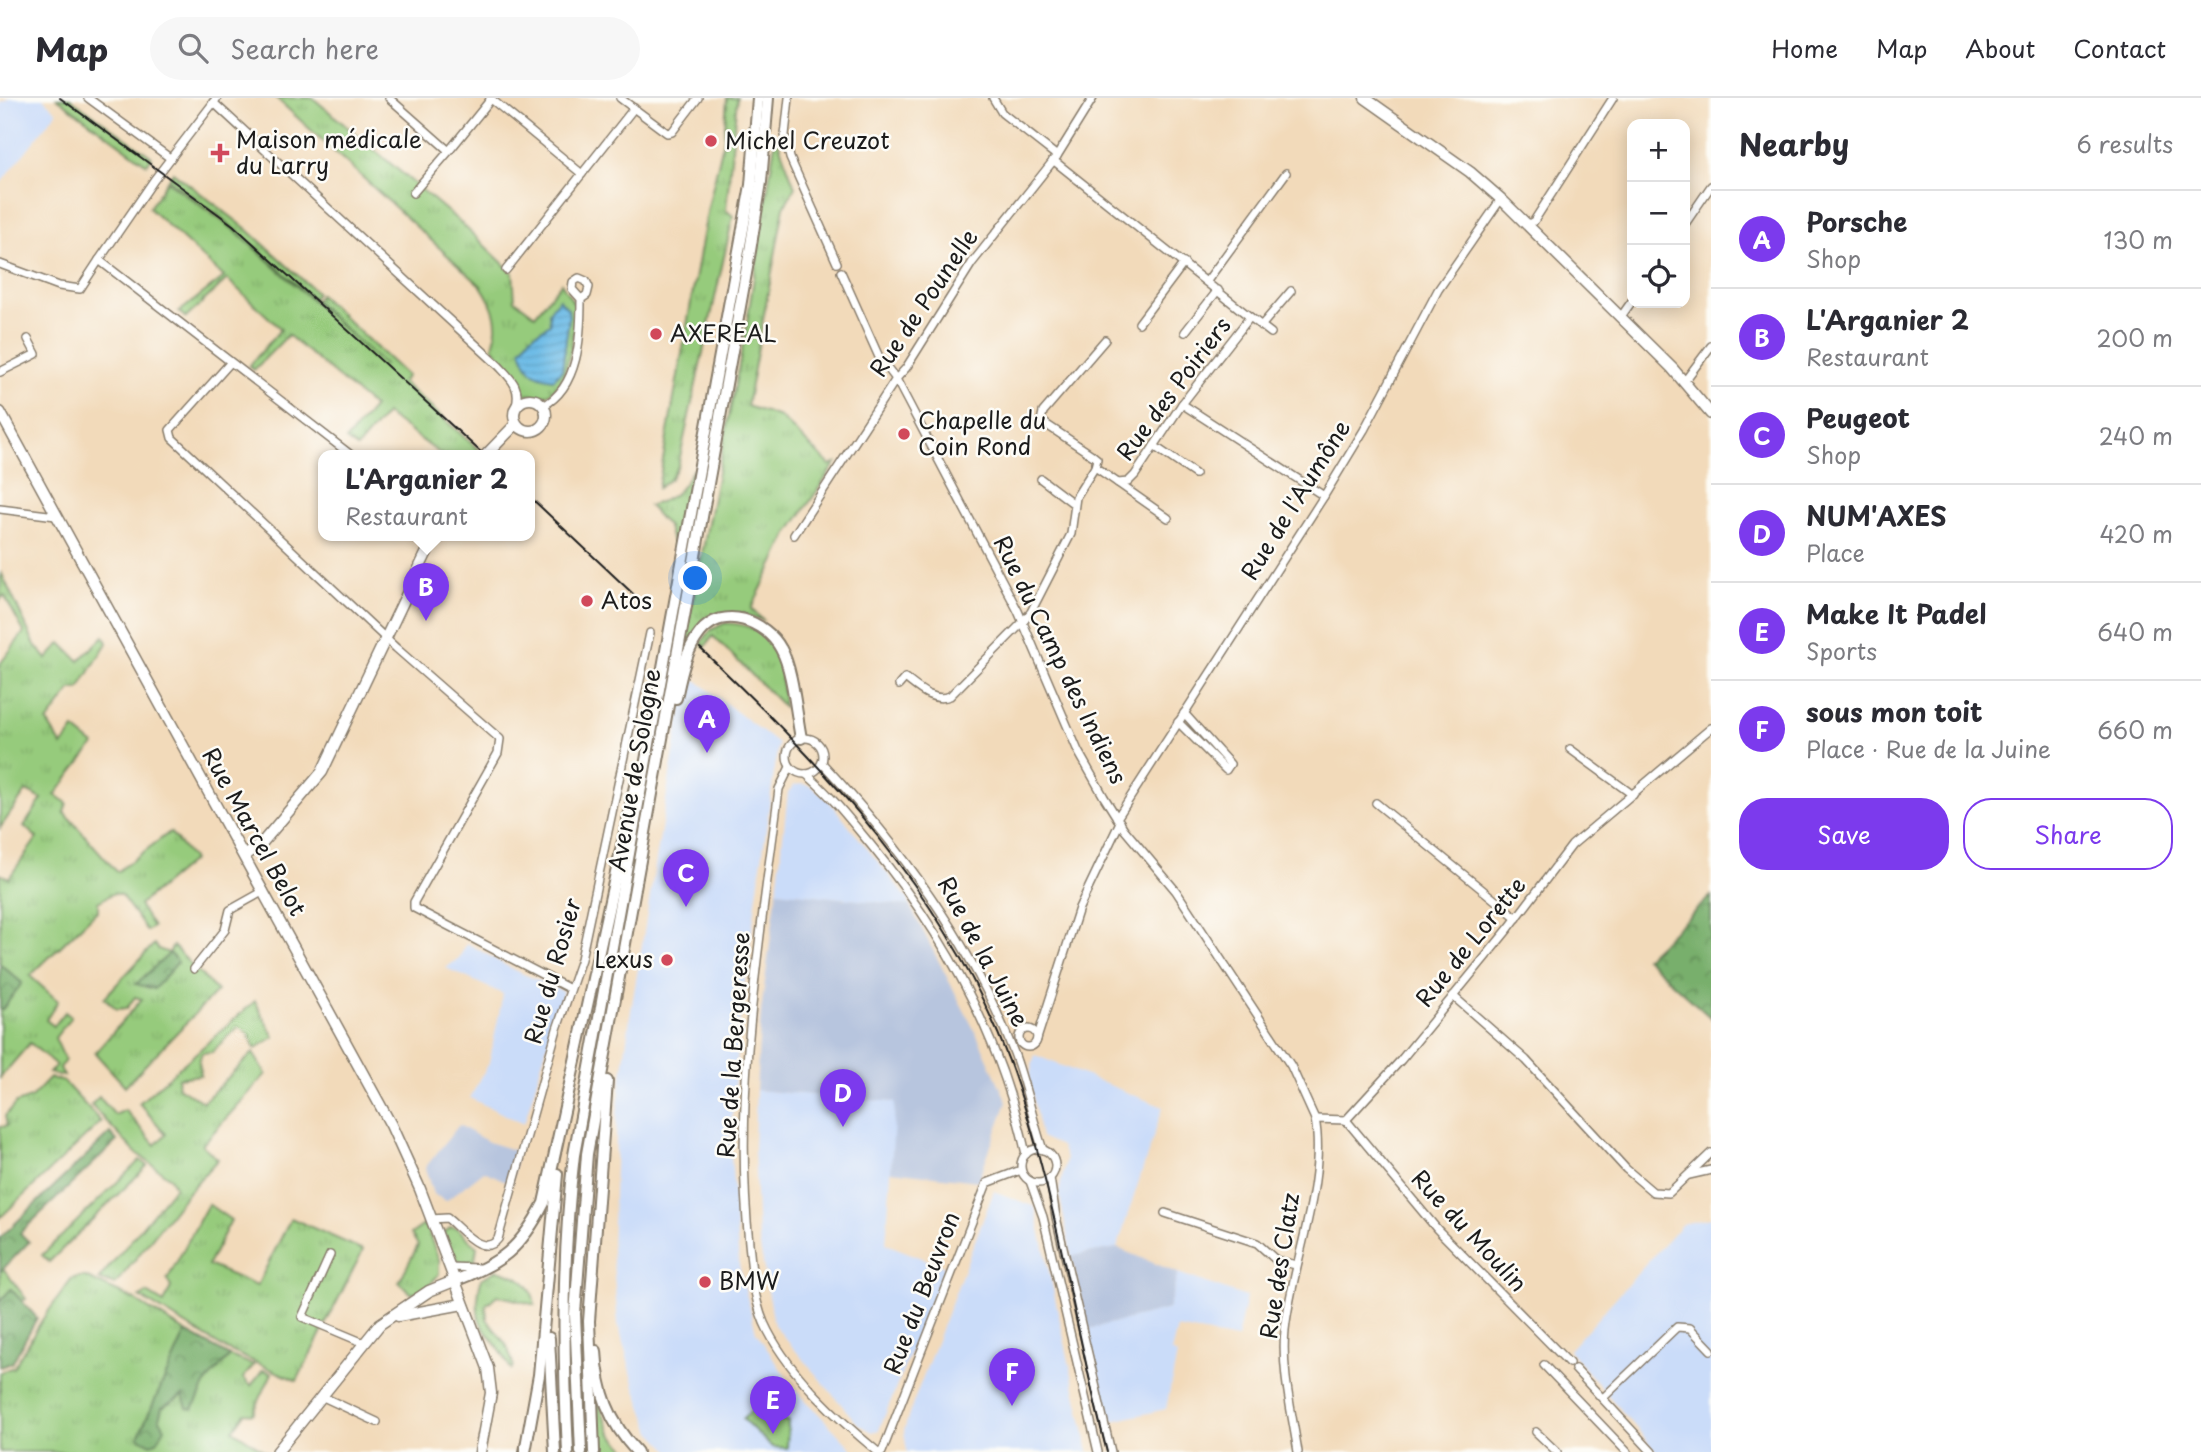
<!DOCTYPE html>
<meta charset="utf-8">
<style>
:root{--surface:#fff;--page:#f7f7f7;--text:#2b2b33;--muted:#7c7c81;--line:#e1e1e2;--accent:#7c3aed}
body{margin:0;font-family:"Playpen Sans",sans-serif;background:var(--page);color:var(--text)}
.controls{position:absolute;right:21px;top:21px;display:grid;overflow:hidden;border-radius:14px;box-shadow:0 4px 18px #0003}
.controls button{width:63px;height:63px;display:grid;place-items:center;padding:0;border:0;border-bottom:2px solid var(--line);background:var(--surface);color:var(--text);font:35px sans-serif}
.you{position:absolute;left:696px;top:481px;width:24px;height:24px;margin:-18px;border:5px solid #fff;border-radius:50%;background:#1a73e8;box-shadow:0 0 0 10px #1a73e833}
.badge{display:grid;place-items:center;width:46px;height:46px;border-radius:50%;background:var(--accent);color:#fff;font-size:23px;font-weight:700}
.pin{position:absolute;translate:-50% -58px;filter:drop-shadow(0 2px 4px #0008)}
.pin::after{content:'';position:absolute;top:37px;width:24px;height:21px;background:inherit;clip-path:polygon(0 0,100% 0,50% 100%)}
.popup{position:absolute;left:318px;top:352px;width:217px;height:91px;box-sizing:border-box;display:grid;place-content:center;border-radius:14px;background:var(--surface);filter:drop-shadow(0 2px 5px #0005);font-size:23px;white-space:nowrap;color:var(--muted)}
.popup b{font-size:26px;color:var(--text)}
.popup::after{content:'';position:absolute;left:50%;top:100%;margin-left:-14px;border:14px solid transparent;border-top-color:var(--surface)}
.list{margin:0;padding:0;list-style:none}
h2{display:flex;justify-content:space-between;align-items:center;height:91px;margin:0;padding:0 28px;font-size:30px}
h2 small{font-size:23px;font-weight:400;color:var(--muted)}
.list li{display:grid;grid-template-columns:46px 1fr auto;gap:21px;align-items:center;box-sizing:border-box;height:98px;padding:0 28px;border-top:2px solid var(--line)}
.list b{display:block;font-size:26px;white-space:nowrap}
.list p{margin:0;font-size:23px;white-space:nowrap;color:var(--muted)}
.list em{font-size:23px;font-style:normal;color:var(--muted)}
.actions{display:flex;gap:14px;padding:21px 28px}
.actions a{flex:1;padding:16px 0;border:2px solid var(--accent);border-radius:28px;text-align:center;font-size:24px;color:var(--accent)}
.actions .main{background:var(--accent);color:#fff}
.icon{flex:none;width:38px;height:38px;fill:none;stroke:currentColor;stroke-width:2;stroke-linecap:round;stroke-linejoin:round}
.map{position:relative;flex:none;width:1711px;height:1354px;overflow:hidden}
header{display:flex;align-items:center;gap:42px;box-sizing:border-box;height:98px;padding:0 35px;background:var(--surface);border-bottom:2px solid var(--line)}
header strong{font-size:33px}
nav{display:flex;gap:38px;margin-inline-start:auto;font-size:24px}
.search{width:490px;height:63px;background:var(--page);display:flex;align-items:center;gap:18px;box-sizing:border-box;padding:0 24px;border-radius:38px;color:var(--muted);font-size:26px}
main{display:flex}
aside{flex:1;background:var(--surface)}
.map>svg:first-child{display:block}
.built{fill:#cadcf9}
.industrial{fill:#b7c5de}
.grass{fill:url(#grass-tufts);stroke:#59744c;stroke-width:2}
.forest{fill:url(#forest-crowns);stroke:#4a6644;stroke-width:2}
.pitch{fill:#96cb7c;stroke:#59744c;stroke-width:2}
.water{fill:url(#water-rules);stroke:#446c82;stroke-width:2}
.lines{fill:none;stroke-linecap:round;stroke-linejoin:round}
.street-casing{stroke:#877b6b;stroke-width:10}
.secondary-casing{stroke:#877b6b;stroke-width:13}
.primary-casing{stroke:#877b6b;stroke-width:14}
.street{stroke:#fff;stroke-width:7}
.secondary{stroke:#fff;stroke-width:10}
.primary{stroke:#fff;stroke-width:10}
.tram{stroke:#1c1c1c;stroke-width:2}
.poi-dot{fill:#d1495b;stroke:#fdfcf7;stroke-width:2.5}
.labels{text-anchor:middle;stroke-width:5;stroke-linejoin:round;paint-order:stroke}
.poi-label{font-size:23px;fill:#1c1c1c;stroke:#fdfcf7;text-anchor:start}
.street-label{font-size:23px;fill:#1c1c1c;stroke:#fdfcf7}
</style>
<header>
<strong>Map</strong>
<div class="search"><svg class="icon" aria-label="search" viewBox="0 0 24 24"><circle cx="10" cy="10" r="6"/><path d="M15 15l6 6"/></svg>Search here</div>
<nav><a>Home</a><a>Map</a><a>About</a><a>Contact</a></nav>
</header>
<main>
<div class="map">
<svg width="1711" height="1354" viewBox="0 0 1711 1354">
<defs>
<pattern id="grass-tufts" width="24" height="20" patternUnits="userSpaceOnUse" patternTransform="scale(1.75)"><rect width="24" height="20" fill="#96cb7c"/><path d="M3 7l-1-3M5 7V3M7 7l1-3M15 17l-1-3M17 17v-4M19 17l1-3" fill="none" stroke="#81ae6b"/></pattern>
<pattern id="forest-crowns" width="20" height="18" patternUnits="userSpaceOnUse" patternTransform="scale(1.75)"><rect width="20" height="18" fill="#78af6c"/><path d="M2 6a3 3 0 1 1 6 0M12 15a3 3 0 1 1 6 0" fill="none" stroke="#628e58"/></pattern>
<pattern id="water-rules" width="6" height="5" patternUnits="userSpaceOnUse" patternTransform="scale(1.75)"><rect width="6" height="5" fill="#6dbce7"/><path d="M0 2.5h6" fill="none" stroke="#5ea1c6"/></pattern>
</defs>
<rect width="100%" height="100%" fill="#fdfcf7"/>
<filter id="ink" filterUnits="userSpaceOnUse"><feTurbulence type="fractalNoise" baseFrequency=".0143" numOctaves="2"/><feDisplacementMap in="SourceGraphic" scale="14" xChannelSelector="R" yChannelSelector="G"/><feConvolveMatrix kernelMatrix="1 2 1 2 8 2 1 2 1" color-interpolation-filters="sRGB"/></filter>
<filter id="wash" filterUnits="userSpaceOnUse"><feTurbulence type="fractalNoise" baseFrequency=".00686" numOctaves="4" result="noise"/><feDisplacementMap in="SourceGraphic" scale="28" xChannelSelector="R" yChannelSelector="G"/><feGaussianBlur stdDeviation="1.57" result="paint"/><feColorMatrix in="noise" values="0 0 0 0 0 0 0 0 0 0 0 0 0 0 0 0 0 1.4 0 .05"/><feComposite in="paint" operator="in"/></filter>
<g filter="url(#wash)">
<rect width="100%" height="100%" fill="#f2daba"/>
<g class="built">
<polygon points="9,0 43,0 57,14 0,86 0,6"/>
<polygon points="687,575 778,646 740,918 730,1042 739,1167 756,1234 792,1288 855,1354 671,1354 652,1334 635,1289 618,1226 612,1151 617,1015 630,919"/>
<polygon points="802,686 811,688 829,703 908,801 910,808 777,793 788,694 794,687"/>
<polygon points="467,845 514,872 563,893 524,1026 470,1000 489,965 503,896 446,870 459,860"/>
<polygon points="1035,957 1163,1009 1117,1150 1071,1158 1059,1094 1066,1061 1061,1048 1041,1039 1029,980"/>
<polygon points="756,992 896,1004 886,1146 945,1169 879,1332 872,1334 857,1325 774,1227 758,1137 754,1051"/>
<polygon points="994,1093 1035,1109 1089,1354 907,1354 904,1333 910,1313"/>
<polygon points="1711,1120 1711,1354 1657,1354 1569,1252 1682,1126"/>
<polygon points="1178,1175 1246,1199 1237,1241 1177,1230 1171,1254 1177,1257 1166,1311 1109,1324 1088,1231 1168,1211"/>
</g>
<g class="industrial">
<polygon points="777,793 910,808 977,937 1007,1004 978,1083 891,1073 895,1004 756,992 761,914"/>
<polygon points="459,1027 488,1044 517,1053 512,1086 484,1073 446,1103 433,1096 425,1070"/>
<polygon points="1117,1150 1178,1175 1168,1211 1088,1231 1071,1158"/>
</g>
<g class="grass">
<polygon points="57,0 70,0 152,59 147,66"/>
<path d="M276,0h37l148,125 52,50 2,27 20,15 26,-32 16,25c-4,23 -7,81 -32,87 -7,3 -14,-2 -22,0l-4,-11 2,-3 -28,-34c7,-24 2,-40 -12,-61z"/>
<polygon points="727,0 737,0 726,112 733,118 678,368 670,381 658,390 708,109 724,41"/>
<path d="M776,38l19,51 -11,20 -37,199 33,11 50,48 6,-2 -48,71 -37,75 13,12c-41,-16 -59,-6 -81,30l63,-322z"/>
<polygon points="173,74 247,131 317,195 313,201 223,121 168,81"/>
<polygon points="167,83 234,132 385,268 315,203 320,197 407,278 402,284 479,352 473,357 442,357 386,316 357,350 346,342 374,309 288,237 254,272 249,268 281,231 227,181 186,220 179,214 224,179 149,110"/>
<path d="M693,371l-16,90 -9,-32 -19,-21c26,-9 30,-12 44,-37z"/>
<polygon points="1,474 35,547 47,561 61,545 79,563 104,538 107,545 79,591 71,592 47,624 62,648 74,631 94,647 55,697 67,705 64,714 117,774 170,734 193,762 139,807 153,829 147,833 121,797 114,795 98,804 98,812 30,878 58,903 46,922 54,928 65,914 71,919 55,940 65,962 60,970 64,978 49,975 56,967 30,945 0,980 0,911 22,885 0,866 0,776 9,780 37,740 24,728 42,701 26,693 0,730 0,566 24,534 4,497 0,502"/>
<path d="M725,525c56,2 55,38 59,84l-71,-71 -8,11 -4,-4 10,-13z"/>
<polygon points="154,846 158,851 169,855 173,848 217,893 125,988 95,955 142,901 135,899 127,910 117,911 104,900"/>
<polygon points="255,903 274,939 255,951 248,935 238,929 212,954 202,955 199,964 201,977 178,980 178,989 203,1004 253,955 266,976 202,1047 218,1061 189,1093 115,1187 99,1181 175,1089 170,1080 135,1054 91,1007 99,999 115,1017 125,1012 155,1047 166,1036 139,1005"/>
<polygon points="50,980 63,983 101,1024 0,1120 0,1029 7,1028 5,1018 16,1005 31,1000"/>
<polygon points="140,1062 147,1068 49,1164 42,1157"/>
<polygon points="208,1106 231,1122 208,1167 257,1188 291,1120 363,1152 297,1283 224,1250 140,1199 147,1195 164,1205 171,1189 167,1182"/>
<polygon points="425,1126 439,1162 439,1176 428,1189 412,1196 399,1184 418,1147 411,1136"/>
<path d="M451,1129l6,1 20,19 -3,18c-21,1 -24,-14 -30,-32z"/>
<polygon points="3,1170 26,1201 22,1203 11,1192 0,1203 0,1174"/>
<path d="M497,1172c21,5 35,12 38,35l-38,-10 -11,10 1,14 20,27 7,21 -3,3c-20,-45 -42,-34 -30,-91z"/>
<polygon points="77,1179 85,1179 133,1201 186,1234 139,1339 159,1321 162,1310 183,1297 193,1311 207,1283 230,1258 254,1267 243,1280 251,1288 263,1272 272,1275 253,1316 245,1315 233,1332 266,1354 0,1354 0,1274 14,1269 42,1222 72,1181"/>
<polygon points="595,1296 611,1335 629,1354 601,1354"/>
</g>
<g class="forest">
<polygon points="1711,798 1711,920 1645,860"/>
<polygon points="170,855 178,864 154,891 136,886"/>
<polygon points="0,866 22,885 2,912 0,911"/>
<polygon points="110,1035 117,1043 20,1135 29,1144 0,1174 0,1140"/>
<polygon points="11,1191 37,1220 12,1265 0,1269 0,1203"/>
<polygon points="186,1234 230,1258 207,1283 193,1311 187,1310 183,1297 162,1310 159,1320 165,1330 157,1344 151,1346 138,1339"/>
</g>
<polygon class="pitch" points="760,1304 778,1322 788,1323 787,1350 772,1349 743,1321"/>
<path class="water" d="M559,201l9,10 1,9 -7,52 -8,9c-21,-2 -27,-10 -33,-29l9,-13 20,-13 -1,-12z"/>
</g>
<g filter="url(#ink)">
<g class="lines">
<g class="street-casing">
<g id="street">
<polyline points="88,0 170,60"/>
<polyline points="389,0 449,53 491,1"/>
<polyline points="490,0 582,76"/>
<polyline points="620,0 667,35 672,34 698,0"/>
<polyline points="789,0 785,37 790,60 837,165"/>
<polyline points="993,0 1002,15 1057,58"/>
<path d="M213,4l286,264c12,13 22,21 17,40"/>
<polyline points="413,95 449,53"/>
<polyline points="1685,126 1711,88"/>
<polyline points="1527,127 1534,123 1613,0"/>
<polyline points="99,162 154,82 217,0"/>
<polyline points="0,166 59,188 80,191 99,162 351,357"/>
<polyline points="506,172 634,10"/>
<polyline points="841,174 879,259 896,281 1018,513 1078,653 1104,699 1124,731 1176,793 1291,968 1315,1021"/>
<polyline points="1207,183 1286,75"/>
<polyline points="1250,219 1271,235"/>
<polyline points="1620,220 1632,203"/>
<polyline points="1139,225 1184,165"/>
<polyline points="1261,228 1291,193"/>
<polyline points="1185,234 1218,192"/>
<polyline points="230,265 170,332 172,340 396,550 500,641 498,655 414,804 414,810 570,891"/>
<polyline points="0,274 36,256 28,241"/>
<polyline points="1684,284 1711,248"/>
<polyline points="1182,306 1324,398"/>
<path d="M543,308c36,-19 38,-70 38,-107l6,-4 2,-8 -3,-6 -7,-3 -6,4 -1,7 9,10"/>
<polyline points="1154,348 1195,376"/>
<polyline points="1095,369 1097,361 1092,357 1041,323 1043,314 1105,242"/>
<polyline points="1041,381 1074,406"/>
<polyline points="1118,385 1168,420"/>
<polyline points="0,411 56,418"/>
<polyline points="794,437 896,281 906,270 972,165 1057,58 1093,0"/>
<path d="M899,587l6,-7c12,9 28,25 45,18l73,-74 8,-10 40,-78 5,-37 19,-30 23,16 10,-1 7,-7 47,-71 68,-87 -197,-157"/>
<polyline points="1178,624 1226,672 1230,666 1184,615"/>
<circle cx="805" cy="658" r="18"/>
<polyline points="1570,651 1633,697"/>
<path d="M822,665c80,85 150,180 192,290 12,32 18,65 29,97"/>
<path d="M790,669l-11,22c-19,151 -46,302 -30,454 3,29 5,62 19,88 24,46 70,88 110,121"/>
<path d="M806,676c25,21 44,46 65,71 75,91 130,193 155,309"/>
<polyline points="1376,705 1517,820"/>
<polyline points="1117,720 1324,398 1364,332 1438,192 1501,101"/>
<polyline points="194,871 225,832 230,812 264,793"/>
<polyline points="1453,898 1526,962 1626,1071 1653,1094 1669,1095 1711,1055"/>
<circle cx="1028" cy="940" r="9"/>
<polyline points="1036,944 1079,810 1120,724"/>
<polyline points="1346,1022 1401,962 1509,830 1572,747 1711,630"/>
<polyline points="1346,1022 1437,1131 1569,1265"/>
<circle cx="1038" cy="1068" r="17"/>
<polyline points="1689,1077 1711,1072"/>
<polyline points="1050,1080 1056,1119 1111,1354"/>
<polyline points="1030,1083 1043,1119 1098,1354"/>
<polyline points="1165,1115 1257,1145 1276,1162 1296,1167"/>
<path d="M431,1121l16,-1c14,11 36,40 51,21l59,-210 24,-70 69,-326"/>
<polyline points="330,1157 302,1219 364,1245"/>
<polyline points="449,1169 478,1170"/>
<polyline points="1544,1267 1627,1354"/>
<polyline points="1575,1271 1652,1354"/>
<polyline points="321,1298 377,1324"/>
<polyline points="1603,1300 1677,1229 1690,1230 1711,1252"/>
<polyline points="1536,1334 1557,1354"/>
<polyline points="882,1354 987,1085 1021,1072"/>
<path d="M1298,1354c-6,-40 -17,-82 -13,-122 7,-66 42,-149 30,-211l31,1"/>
</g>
</g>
<g class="secondary-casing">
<g id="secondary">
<polyline points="1365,0 1470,74 1501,101 1672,270 1711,316"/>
<circle cx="530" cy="317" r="16"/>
<polyline points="0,314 391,1027 420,1091 488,1270 491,1295 480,1354"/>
<polyline points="486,357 516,326"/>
<polyline points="245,757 261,746 322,674 435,437"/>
<polyline points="398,1218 463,1206"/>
<polyline points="277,1354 380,1226 429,1193 454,1183"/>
</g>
</g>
<g class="primary-casing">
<g id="primary">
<path d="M676,600c5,-23 9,-46 24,-65 23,-29 66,-12 81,16 12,21 15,65 20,89"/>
<path d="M454,1183c48,-18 67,-33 90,-78l91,-417"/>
<polyline points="549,1240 555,1354"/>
<path d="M596,1253c2,40 13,71 41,101"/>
<polyline points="525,1354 539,1277 557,1076"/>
<path d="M568,1354c-5,-100 -6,-198 6,-297l177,-970 7,-87"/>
<polyline points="581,1354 575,1216 587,1056 750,153 761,84 768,0"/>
<polyline points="594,1354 589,1223 607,983"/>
</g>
</g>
<use href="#street" class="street"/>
<use href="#secondary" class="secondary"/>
<use href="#primary" class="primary"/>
<g class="tram">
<polyline points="60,0 233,127 484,357"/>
<polyline points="529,398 646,508"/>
<path d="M700,550c125,119 248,248 309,413 46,125 64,262 98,391"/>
</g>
</g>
</g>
<g class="poi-dot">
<circle cx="711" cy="43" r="7"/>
<path d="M216.5 44.5h7v7h7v7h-7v7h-7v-7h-7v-7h7z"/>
<circle cx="656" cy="236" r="7"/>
<circle cx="904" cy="336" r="7"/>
<circle cx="587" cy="503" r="7"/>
<circle cx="667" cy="862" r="7"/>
<circle cx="705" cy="1184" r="7"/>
</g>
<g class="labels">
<g class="poi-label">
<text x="236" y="50">Maison médicale<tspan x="236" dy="26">du Larry</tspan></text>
<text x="725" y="51">Michel Creuzot</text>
<text x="670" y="244">AXEREAL</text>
<text x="918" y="331">Chapelle du<tspan x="918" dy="26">Coin Rond</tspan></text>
<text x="601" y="511">Atos</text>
<text x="653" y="870" text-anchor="end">Lexus</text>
<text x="719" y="1192">BMW</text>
</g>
<g class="street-label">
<text transform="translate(924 205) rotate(-56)" y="8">Rue de Pounelle</text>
<text transform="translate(1174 291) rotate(-53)" y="8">Rue des Poiriers</text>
<text transform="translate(1296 402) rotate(-58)" y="8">Rue de l'Aumône</text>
<text transform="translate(1060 562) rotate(64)" y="8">Rue du Camp des Indiens</text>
<text transform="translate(635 672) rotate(-80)" y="8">Avenue de Sologne</text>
<text transform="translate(254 734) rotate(61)" y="8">Rue Marcel Belot</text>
<text transform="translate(1471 844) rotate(-51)" y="8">Rue de Lorette</text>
<text transform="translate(983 854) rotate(62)" y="8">Rue de la Juine</text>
<text transform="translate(553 873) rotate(-74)" y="8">Rue du Rosier</text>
<text transform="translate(734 947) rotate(-86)" y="8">Rue de la Bergeresse</text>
<text transform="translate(1469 1133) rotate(47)" y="8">Rue du Moulin</text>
<text transform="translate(1280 1168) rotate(-81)" y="8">Rue des Clatz</text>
<text transform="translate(922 1195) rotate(-69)" y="8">Rue du Beuvron</text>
</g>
</g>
</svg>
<div class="controls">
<button>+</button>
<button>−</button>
<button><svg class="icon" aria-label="locate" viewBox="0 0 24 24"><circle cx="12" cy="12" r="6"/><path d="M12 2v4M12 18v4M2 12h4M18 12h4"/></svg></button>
</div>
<div class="you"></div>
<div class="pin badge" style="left:707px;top:655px">A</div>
<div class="pin badge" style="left:426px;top:523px">B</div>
<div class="popup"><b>L'Arganier 2</b>Restaurant</div>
<div class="pin badge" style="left:686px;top:809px">C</div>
<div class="pin badge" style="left:843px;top:1029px">D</div>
<div class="pin badge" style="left:773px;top:1336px">E</div>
<div class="pin badge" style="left:1012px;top:1308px">F</div>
</div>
<aside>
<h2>Nearby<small>6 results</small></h2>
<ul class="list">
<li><span class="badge">A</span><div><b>Porsche</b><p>Shop</p></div><em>130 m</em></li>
<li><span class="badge">B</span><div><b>L'Arganier 2</b><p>Restaurant</p></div><em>200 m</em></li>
<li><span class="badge">C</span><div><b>Peugeot</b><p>Shop</p></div><em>240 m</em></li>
<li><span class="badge">D</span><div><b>NUM'AXES</b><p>Place</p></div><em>420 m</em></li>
<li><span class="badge">E</span><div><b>Make It Padel</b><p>Sports</p></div><em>640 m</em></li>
<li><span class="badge">F</span><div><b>sous mon toit</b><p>Place · Rue de la Juine</p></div><em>660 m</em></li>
</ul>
<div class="actions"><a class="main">Save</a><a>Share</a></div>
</aside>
</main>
